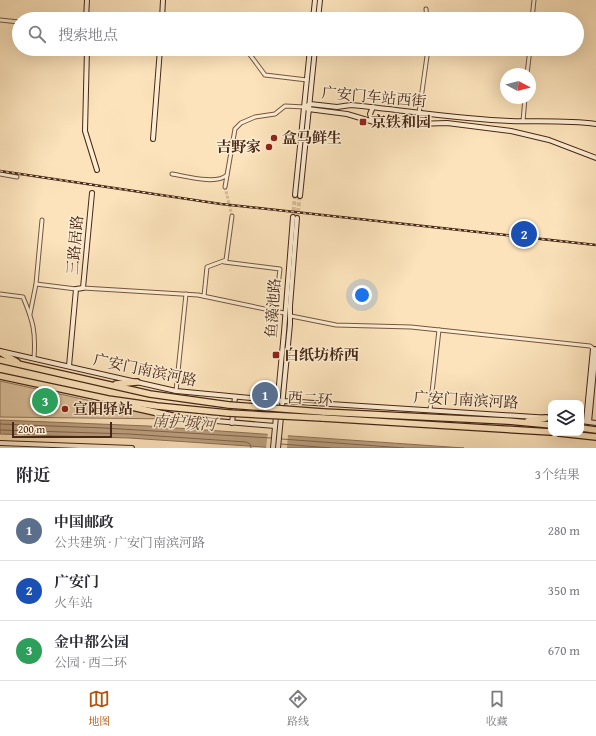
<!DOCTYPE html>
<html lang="zh">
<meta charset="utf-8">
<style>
:root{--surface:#fff;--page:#f2f2f3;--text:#2b2b33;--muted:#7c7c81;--line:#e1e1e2;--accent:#b45309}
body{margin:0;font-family:"Gentium Book Plus","Noto Serif SC",serif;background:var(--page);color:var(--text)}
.controls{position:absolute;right:12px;bottom:12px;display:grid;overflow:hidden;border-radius:8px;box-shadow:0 4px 16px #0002}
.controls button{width:36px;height:36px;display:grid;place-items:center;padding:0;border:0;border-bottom:1px solid var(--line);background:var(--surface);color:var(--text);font:20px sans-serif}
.compass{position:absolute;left:500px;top:68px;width:36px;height:36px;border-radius:50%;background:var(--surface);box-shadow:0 4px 16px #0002;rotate:97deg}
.scale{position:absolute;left:12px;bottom:10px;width:100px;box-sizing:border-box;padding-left:4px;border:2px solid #472716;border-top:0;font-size:11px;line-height:14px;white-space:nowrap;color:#472716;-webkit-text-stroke:3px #fdedd3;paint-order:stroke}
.you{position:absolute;left:362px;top:295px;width:14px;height:14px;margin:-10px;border:3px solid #fff;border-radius:50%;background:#1a73e8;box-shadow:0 0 0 6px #1a73e833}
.badge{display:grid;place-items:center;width:26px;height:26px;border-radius:50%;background:var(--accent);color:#fff;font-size:13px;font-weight:700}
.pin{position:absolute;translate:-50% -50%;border:2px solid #fff;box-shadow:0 1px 4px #0006}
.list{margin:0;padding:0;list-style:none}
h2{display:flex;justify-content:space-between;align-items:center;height:52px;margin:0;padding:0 16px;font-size:17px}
h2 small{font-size:13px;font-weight:400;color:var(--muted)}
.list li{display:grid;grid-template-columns:26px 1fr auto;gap:12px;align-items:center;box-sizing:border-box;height:60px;padding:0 16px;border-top:1px solid var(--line)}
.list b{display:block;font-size:15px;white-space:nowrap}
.list p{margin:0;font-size:13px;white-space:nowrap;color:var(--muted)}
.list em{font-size:13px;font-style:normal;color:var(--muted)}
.icon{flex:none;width:22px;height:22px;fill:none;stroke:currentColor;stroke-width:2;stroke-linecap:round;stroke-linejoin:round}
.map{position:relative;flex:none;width:596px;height:448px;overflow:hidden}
.search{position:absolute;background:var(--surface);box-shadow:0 4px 16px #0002;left:12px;right:12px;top:12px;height:44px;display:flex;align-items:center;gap:10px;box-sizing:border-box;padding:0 14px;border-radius:22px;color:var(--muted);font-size:15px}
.sheet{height:232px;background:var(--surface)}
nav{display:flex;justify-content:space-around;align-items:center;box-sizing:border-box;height:56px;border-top:1px solid var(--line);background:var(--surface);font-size:11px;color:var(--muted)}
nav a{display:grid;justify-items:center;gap:2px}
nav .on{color:var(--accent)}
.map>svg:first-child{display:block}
.green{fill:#ddc39f;stroke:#92755a}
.water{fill:#bea383;stroke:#8e7157}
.pier{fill:#fce3bb}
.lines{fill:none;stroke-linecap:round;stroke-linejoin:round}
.shore{stroke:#82654c;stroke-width:1}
.street-tunnel{stroke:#d8bd9a;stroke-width:3;stroke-dasharray:3 1.5;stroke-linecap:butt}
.secondary-tunnel{stroke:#d8bd9a;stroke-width:4;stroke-dasharray:4 2;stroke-linecap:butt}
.street-casing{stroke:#74563f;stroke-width:5}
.secondary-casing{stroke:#472716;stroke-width:6}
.highway-casing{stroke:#472716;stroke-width:8}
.street{stroke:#fdedd3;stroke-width:3}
.secondary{stroke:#fdedd3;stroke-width:4}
.highway{stroke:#fce3bb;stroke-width:5.5}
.rail-casing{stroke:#472716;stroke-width:2.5}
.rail{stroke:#fdedd3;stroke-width:1;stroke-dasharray:3;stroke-linecap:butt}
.highway-bridge-casing{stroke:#472716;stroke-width:8;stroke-linecap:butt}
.highway-bridge{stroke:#fce3bb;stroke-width:5.5}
.poi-dot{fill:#8f2418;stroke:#fdedd3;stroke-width:1.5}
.labels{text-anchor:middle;stroke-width:3;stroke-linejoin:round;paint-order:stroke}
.street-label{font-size:15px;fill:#472716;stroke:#fdedd3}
.poi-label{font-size:15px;font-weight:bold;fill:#472716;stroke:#fdedd3;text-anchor:start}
.water-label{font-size:16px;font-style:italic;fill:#6b4c37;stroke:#fdedd3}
</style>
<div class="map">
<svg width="596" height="448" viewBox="0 0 596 448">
<rect width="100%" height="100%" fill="#fce3bb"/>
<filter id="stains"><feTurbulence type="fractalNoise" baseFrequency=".005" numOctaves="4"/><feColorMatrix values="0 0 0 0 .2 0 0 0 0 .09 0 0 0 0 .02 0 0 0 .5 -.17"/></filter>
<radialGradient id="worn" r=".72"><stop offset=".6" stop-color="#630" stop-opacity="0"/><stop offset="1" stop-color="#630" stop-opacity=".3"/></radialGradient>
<polygon class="green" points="0,381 174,419 0,417"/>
<polygon class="water" points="0,420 148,426 464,448 278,448 129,438 0,434"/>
<polygon class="pier" points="268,432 288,434 287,448 266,448"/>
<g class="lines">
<g class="shore">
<polyline points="0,424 104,428 271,438"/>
<polyline points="0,430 129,434 246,442 250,444 251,448"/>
<polyline points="282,439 404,448"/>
<polyline points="281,444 331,448"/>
</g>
<polyline class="street-tunnel" points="225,187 232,216"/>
<g class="secondary-tunnel">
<polyline points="293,217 295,195"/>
<polyline points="297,218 300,196"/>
</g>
<g class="street-casing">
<g id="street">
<polyline points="426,9 427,19"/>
<polyline points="446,16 470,19"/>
<polyline points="532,19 534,0"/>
<polyline points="0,20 19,22"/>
<polyline points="232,49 248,52 265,75 307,80"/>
<polyline points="527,74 530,49"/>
<polyline points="419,113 428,49"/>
<polyline points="523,121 525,98"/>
<polyline points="0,174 17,177"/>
<path d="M172,174c13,2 45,11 55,1"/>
<polyline points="225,187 235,129 241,123 255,117 275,114 285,106 305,107"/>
<polyline points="224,262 280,269 275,311"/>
<polyline points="36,284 76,289"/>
<polyline points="83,288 198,295 284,313"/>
<path d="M0,294l23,3c10,24 13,35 11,61"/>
<polyline points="204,296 207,267 226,260 232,216"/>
<polyline points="30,314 36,284 42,220"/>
<polyline points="291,316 336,325 411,327 590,346 594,349"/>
<polyline points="176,391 186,294"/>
<polyline points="430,410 439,330"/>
</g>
</g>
<g class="secondary-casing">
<g id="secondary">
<polyline points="86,19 87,0"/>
<polyline points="162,19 163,0"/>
<polyline points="313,19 315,0"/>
<polyline points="318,19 320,0"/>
<polyline points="87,49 85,131 97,170"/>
<polyline points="305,107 308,109 347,114 384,125 447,123 511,131 549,140 596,158"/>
<path d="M305,107l5,-3 27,3 14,-2c53,5 106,14 159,16 29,1 57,-1 86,3"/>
<polyline points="372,121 370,114 373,107"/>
<polyline points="153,139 160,49"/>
<polyline points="295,195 310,49"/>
<polyline points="300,196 315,49"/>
<polyline points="0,351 176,391 283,401 551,418"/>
<polyline points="69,366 76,289 83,288 92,193"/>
<polyline points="181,418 275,426"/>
<polyline points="581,421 596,423"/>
<polyline points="586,421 593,349"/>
<polyline points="589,422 596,349"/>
<polyline points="232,423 235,397"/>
<polyline points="0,443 132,448"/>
<polyline points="273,448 284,332 293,217"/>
<polyline points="278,448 290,324 290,306 297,218"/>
</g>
</g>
<g class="highway-casing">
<g id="highway">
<polyline points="0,352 17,362"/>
<polyline points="0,360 150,394 229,405"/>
<polyline points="0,376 108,399 157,406 228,413"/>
<polyline points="116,384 137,382"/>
<polyline points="123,405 181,418"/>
<polyline points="323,412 507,421 551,425"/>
<polyline points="322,418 551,432"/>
<polyline points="528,421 546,418"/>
<polyline points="581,428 596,430"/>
<polyline points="559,433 596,437"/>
</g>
</g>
<use href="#street" class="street"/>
<use href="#secondary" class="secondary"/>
<use href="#highway" class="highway"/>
<g class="rail-casing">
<polyline id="rail" points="0,171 221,204 596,245"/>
</g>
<use href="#rail" class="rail"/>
<g class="highway-bridge-casing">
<g id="highway-bridge">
<polyline points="229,405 323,412"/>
<polyline points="228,413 322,418"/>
</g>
</g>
<use href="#highway-bridge" class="highway-bridge"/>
</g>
<g class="poi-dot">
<rect x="359" y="118" width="8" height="8" rx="2"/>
<circle cx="274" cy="138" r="4"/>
<circle cx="269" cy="147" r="4"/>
<rect x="272" y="351" width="8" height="8" rx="2"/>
<circle cx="65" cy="409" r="4"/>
</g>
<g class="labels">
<g class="street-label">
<text transform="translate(374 97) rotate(5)" y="5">广安门车站西街</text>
<text transform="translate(75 245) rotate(-85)" y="5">三路居路</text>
<text transform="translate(273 308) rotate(-86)" y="5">鱼藻池路</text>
<text transform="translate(145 370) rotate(12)" y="5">广安门南滨河路</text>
<text transform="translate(310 399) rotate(4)" y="5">西二环</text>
<text transform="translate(466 400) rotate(3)" y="5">广安门南滨河路</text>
</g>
<g class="poi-label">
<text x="371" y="127">京铁和园</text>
<text x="282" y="143">盒马鲜生</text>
<text x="261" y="152" text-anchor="end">吉野家</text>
<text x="284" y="360">白纸坊桥西</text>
<text x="73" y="414">宣阳驿站</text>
</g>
<g class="water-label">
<text transform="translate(184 422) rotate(4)" y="6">南护城河</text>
</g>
</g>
<rect width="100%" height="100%" filter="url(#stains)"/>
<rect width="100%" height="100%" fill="url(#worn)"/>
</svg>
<div class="controls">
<button><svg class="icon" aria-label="layers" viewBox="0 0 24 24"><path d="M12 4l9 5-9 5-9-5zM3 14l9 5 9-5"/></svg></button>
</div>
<svg class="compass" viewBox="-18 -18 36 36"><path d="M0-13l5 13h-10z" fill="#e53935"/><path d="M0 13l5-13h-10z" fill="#7c7c81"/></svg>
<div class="scale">200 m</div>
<div class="you"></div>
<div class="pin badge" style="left:265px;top:395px;background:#5c6f8a">1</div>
<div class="pin badge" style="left:524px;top:234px;background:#1a4fb4">2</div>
<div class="pin badge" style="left:45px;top:401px;background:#2e9e5b">3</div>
<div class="search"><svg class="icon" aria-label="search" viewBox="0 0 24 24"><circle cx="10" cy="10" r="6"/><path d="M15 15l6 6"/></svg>搜索地点</div>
</div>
<section class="sheet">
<h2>附近<small>3个结果</small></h2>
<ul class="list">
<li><span class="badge" style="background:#5c6f8a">1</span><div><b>中国邮政</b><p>公共建筑 · 广安门南滨河路</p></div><em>280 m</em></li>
<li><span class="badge" style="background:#1a4fb4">2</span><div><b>广安门</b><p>火车站</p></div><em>350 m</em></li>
<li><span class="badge" style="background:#2e9e5b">3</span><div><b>金中都公园</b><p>公园 · 西二环</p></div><em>670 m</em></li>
</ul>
</section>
<nav>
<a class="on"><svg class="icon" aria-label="map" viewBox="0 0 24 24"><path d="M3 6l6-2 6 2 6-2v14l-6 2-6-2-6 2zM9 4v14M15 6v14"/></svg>地图</a>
<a><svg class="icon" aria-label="directions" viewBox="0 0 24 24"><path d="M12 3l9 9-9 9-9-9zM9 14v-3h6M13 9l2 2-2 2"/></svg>路线</a>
<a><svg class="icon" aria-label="saved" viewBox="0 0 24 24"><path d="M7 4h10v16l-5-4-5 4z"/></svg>收藏</a>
</nav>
